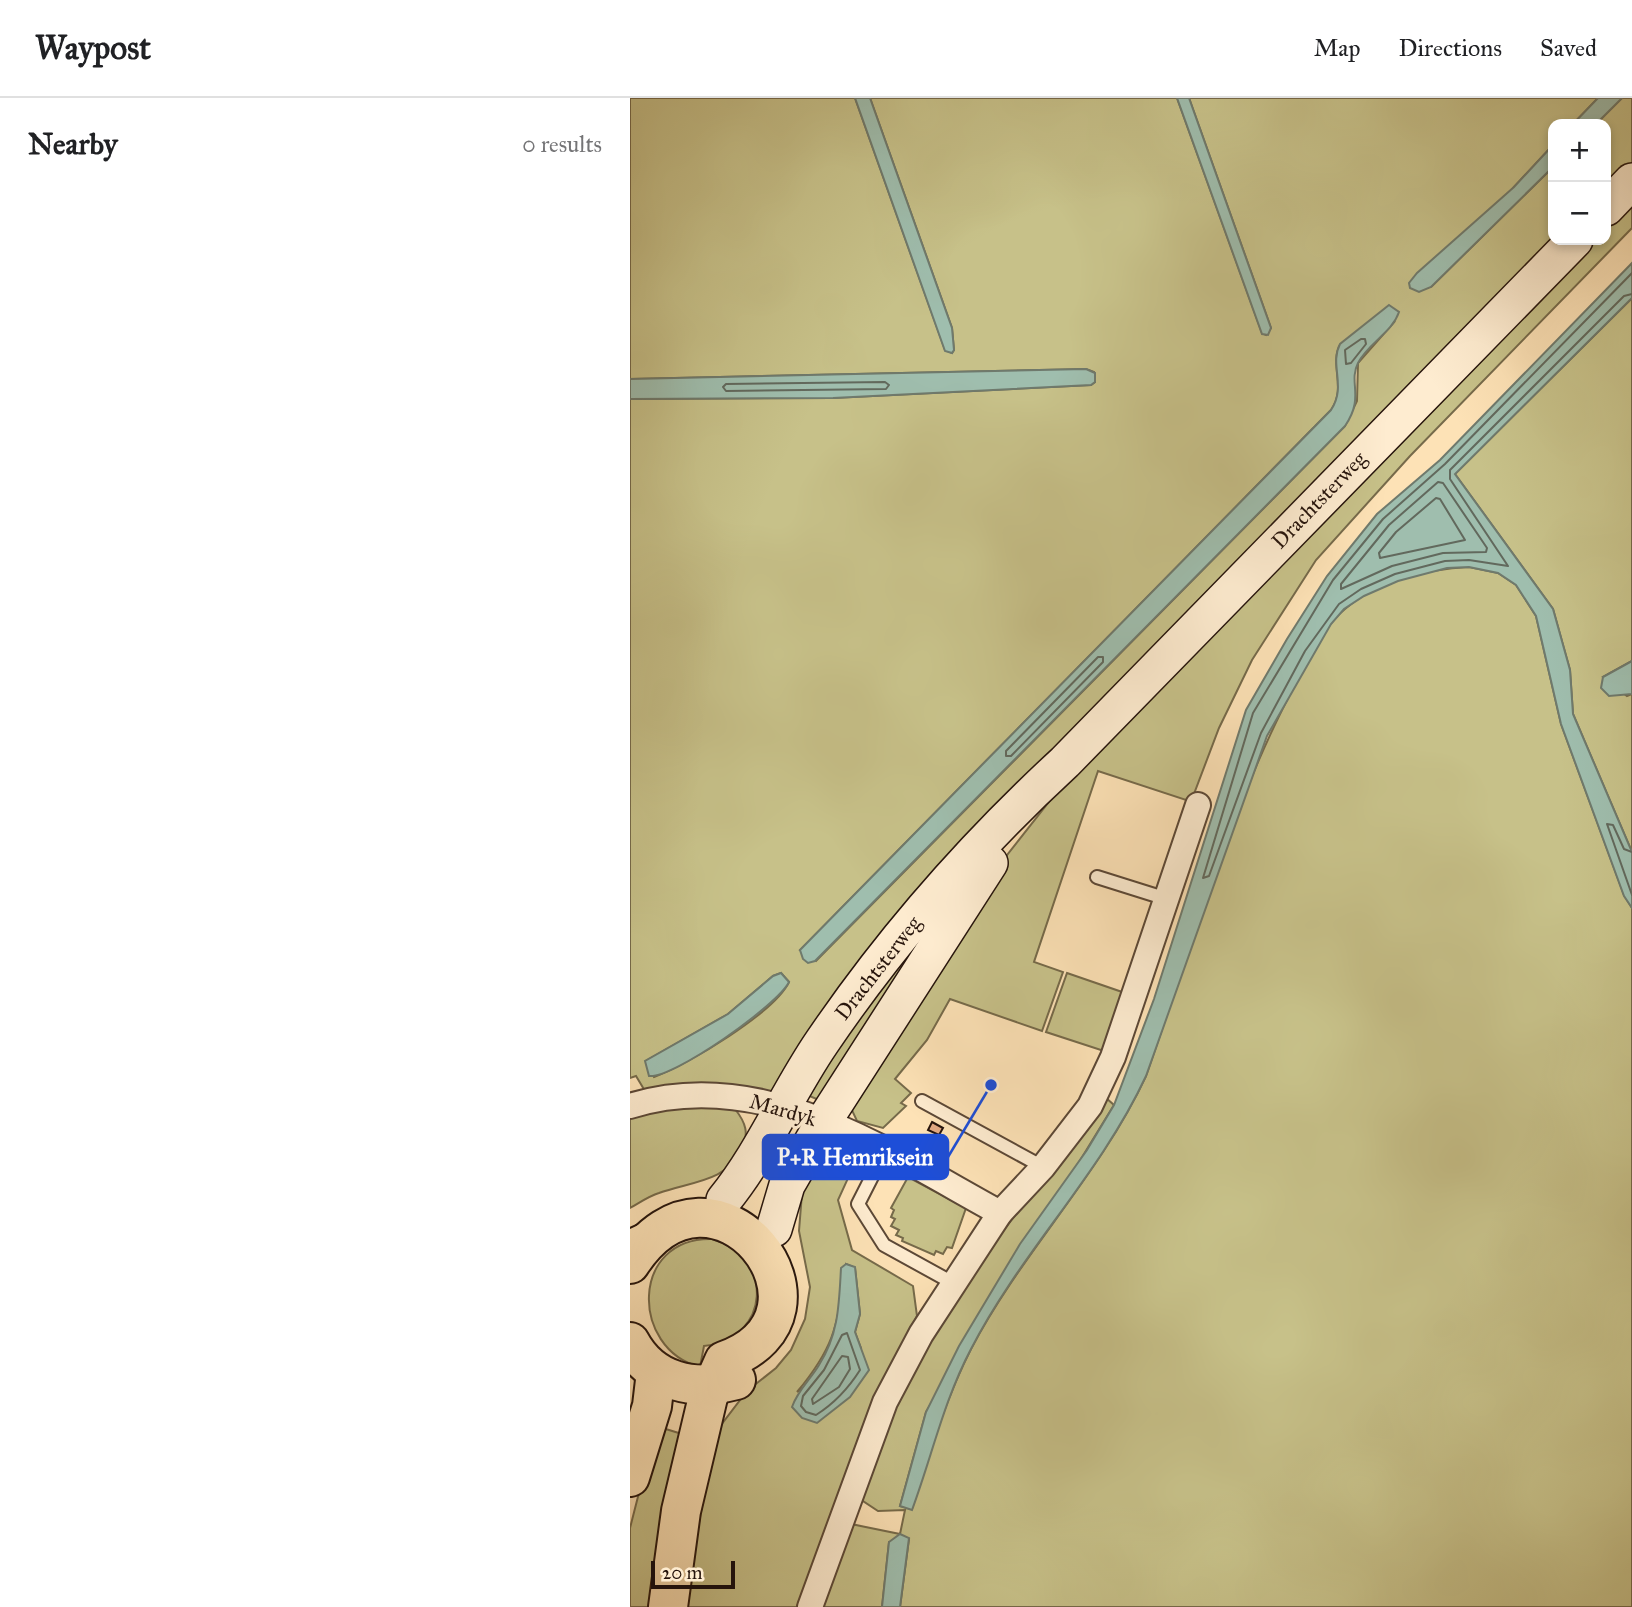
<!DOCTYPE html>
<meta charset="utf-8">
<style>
:root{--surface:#fff;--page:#f6f6f6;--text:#202124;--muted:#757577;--line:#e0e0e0}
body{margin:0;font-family:"IM FELL Great Primer",serif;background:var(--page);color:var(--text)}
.controls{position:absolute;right:21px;top:21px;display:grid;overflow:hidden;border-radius:14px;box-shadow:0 4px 10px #0003}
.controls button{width:63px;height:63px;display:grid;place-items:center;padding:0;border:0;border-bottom:2px solid var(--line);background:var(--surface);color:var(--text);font:35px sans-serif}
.scale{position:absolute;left:21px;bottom:18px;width:84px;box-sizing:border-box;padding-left:7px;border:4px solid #26140c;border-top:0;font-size:19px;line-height:24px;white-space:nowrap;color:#26140c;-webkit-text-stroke:5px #feecd0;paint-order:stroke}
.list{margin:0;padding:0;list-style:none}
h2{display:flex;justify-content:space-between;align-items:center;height:91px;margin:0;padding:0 28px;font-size:30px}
h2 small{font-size:23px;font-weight:400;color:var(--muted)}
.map{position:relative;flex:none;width:1002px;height:1509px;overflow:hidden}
header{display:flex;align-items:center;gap:42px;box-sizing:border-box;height:98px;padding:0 35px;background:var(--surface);border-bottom:2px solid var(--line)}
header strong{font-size:33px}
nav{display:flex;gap:38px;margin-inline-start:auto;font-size:24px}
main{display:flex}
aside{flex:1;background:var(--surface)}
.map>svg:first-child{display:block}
.green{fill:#c7c189;stroke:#766a4a;stroke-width:2;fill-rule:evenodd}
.water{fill:#9fbeae;stroke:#6f7a6d;stroke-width:2}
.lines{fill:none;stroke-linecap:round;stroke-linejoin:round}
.shore{stroke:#62695d;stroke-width:2}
.building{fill:#e2a983;stroke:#26140c;stroke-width:2}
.lane-casing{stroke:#5c4836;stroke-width:16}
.street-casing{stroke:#5c4836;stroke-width:28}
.secondary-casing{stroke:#26140c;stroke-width:38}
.primary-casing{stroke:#26140c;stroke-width:42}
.highway-casing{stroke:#26140c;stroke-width:42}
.lane{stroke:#feecd0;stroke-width:12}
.street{stroke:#feecd0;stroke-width:24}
.secondary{stroke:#feecd0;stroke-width:35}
.primary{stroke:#fde2b6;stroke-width:38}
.highway{stroke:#fde2b6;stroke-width:38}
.labels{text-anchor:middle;stroke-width:6;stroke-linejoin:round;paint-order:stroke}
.street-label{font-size:21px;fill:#26140c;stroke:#feecd0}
.leader{fill:none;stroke:#1d4ed8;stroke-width:2.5}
.callout-dot{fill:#1d4ed8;stroke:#feecd0;stroke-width:2.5}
.callout{fill:#1d4ed8;stroke:#1d4ed8;stroke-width:2.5}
.callout-label{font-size:23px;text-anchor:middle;font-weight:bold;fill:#fff}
</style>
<header>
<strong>Waypost</strong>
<nav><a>Map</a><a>Directions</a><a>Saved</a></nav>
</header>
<main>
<aside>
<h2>Nearby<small>0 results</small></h2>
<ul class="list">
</ul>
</aside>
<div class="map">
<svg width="1002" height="1509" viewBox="0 0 1002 1509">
<rect width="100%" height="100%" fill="#fde2b6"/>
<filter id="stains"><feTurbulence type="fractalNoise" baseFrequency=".00286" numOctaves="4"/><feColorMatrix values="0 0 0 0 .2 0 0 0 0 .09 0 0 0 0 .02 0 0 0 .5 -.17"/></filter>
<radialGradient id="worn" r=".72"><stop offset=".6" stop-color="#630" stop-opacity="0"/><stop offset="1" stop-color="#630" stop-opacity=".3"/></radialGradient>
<g class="green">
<path d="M0,0h225l90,252 7,3 2,-3 -2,-22 -82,-230h307l85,235 4,2 5,-7 -82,-230h409l-25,26h-20v21l-39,42 -83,100 122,-120v73l-777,851 -12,4 -119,-4 -9,-15 -6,2v-679l203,-1 258,-13 4,-3 -1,-10 -8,-3 -456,10zM765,223l-37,42 -1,38 -12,25 -529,535 -16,-11 531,-540c16,-23 -2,-45 9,-65zM151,875l8,9c-15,31 -102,83 -135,95l-8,-16 82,-47 45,-38z"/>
<polygon points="992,0 1002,0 1002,65 976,91 976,26 966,26"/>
<polygon points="1002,103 1002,130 780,358 686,462 622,562 589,630 562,701 559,703 468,673 404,864 433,874 412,933 320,901 297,942 265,981 281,995 271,1005 276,1008 253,1030 227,1023 220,1008 366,771 426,695 964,142 976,142 976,129"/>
<polygon points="1002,200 1002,563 973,579 997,598 1002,596 1002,754 943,616 940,572 923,511 825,376"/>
<path d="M839,469l29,6 18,12 20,31 25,108 63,171 8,13v699h-732l9,-68 -20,3 -7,65h-62l31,-83 49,10 5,-24 -27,1 -18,-12 32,-90 36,-72 72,-102 106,-137 8,7 -188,307 -26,94 12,3c17,-54 33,-109 59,-160 50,-96 129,-174 175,-273 47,-133 85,-273 152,-397 13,-23 26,-53 47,-70 32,-28 83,-40 124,-42z"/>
<polygon points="326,789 189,1002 177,997 236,895"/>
<polygon points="437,875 495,895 477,954 416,934"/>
<path d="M56,1005l49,6c11,14 14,24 7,40 -14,33 -54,33 -83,44 -10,3 -20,10 -29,15v-94z"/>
<path d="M213,1049l17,5 -22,48 14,50 61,36 4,30 -44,83 -76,208h-113l31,-174 32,-42 29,-23 15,-18 14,-31 5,-32 -11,-56 3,-38 12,-30 13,-10zM216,1166l9,4 5,46 -5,18 6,16 -64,44c40,-48 40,-68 49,-128z"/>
<polygon points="278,1079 336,1110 322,1150 317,1149 313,1156 306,1153 304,1157 272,1143 273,1140 266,1137 269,1132 261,1128 265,1121 261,1119 264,1112 261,1110"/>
<path d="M82,1141c63,18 59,100 -8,107l-4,21c-70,-18 -70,-130 12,-128z"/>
<polygon points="26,1328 52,1336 22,1509 0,1509 0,1430"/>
</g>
<g class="water">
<polygon points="225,0 240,0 322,230 324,252 322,255 315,253"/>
<polygon points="547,0 559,0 641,230 638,237 632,236"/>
<polygon points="968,0 992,0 966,26 943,26"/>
<polygon points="923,47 923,69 801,189 789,194 780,190 779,185 787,175 884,89"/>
<path d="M1002,165v35l-177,176 98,135 17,61 3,44 59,138v56l-8,-12 -63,-172 -25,-108 -20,-31 -18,-12 -29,-6 -22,1 -49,13 -34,15 -20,13 -13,15 -64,112 -121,340c-46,99 -126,177 -175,273 -27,51 -39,107 -59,161l-12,-4 26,-94 33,-66 61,-102 67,-94 27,-45 40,-106 92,-289 41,-71 40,-63 50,-62 63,-54z"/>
<path d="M759,207l10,7c-7,21 -31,31 -41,51 -10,20 7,34 -13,63l-530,535 -7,2 -5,-4 -3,-9 531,-540c16,-24 -2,-45 9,-66z"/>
<polygon points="456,271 465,275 465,284 461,287 203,300 0,301 0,281"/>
<polygon points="1002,563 1002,596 979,598 971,590 973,579"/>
<path d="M151,875l8,9c-11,23 -116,97 -140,94l-4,-15 83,-47 45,-38z"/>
<path d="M216,1166l9,3 5,47 -5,18 14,38 -19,27 -33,26 -15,-5 -10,-11c6,-17 18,-27 27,-42 20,-31 20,-62 22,-97z"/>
<polygon points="270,1436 279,1440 270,1509 252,1509 259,1444"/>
</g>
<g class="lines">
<g class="shore">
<polyline points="1002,175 815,366 753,421 703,482 623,615 573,780 579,778 631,635 675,553 709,506 731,491 765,476 815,463 839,462 878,468 820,381 820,372 994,198 1002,196"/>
<polygon points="731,241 735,241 736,246 721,265 716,266 715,252"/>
<polygon points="255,284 259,287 256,291 96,293 93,289 96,286"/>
<polygon points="808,384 813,385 857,450 856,454 813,455 762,468 711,491 711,486 759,427"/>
<polygon points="806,400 810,401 835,442 750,460 749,455 766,434"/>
<polygon points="468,559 473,559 473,564 381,658 376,658 376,653"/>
<polyline points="1002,754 994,751 983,727 977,726 1002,797"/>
<path d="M217,1235l13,37c-12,19 -25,33 -44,45l-10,-3 -5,-6 2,-10 21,-26 18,-35z"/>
<polygon points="212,1258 218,1259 220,1271 209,1289 183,1306 182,1301"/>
</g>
</g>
<polygon class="building" points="302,1024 313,1030 309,1037 298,1032"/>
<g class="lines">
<g class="lane-casing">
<g id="lane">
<polyline points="467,779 537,801"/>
<polyline points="292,1003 413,1069"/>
<polyline points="255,1053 228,1106 254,1147 323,1185"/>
</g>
</g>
<g class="street-casing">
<g id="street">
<path d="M0,1008c133,-42 258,46 370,107"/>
<polyline points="180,1509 255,1304 291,1236 370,1115 413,1069 460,1008 483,959 568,707"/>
</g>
</g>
<g class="secondary-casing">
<g id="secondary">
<polyline points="976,110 1002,83"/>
<path d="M94,1102c39,-48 63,-107 98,-158 70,-103 152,-196 243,-280l510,-522"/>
<polyline points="144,1131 157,1087 194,1023 360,765"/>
</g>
</g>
<g class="primary-casing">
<g id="primary">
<path d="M0,1166c84,-130 226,50 94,97l-16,36 -27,114 -13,96"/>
<path d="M0,1244c22,41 64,49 106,38"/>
<polyline points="0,1379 22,1308 26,1274"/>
</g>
</g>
<g class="highway-casing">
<polyline id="highway" points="0,1152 15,1145"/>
</g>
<use href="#lane" class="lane"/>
<use href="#street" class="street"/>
<use href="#secondary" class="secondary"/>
<use href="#primary" class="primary"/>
<use href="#highway" class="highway"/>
</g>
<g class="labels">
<g class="street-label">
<text transform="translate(689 402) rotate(-46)" y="7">Drachtsterweg</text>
<text transform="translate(248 870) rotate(-52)" y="7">Drachtsterweg</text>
<text transform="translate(153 1012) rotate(16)" y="7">Mardyk</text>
</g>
</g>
<path class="leader" d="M361 987L318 1059"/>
<circle class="callout-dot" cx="361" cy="987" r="7"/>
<rect class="callout" x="133" y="1037" width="185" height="44" rx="7"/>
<g class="callout-label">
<text x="225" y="1067">P+R Hemriksein</text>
</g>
<rect width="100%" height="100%" filter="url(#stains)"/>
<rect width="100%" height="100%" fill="url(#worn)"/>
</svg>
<div class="controls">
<button>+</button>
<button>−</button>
</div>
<div class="scale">20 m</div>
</div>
</main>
